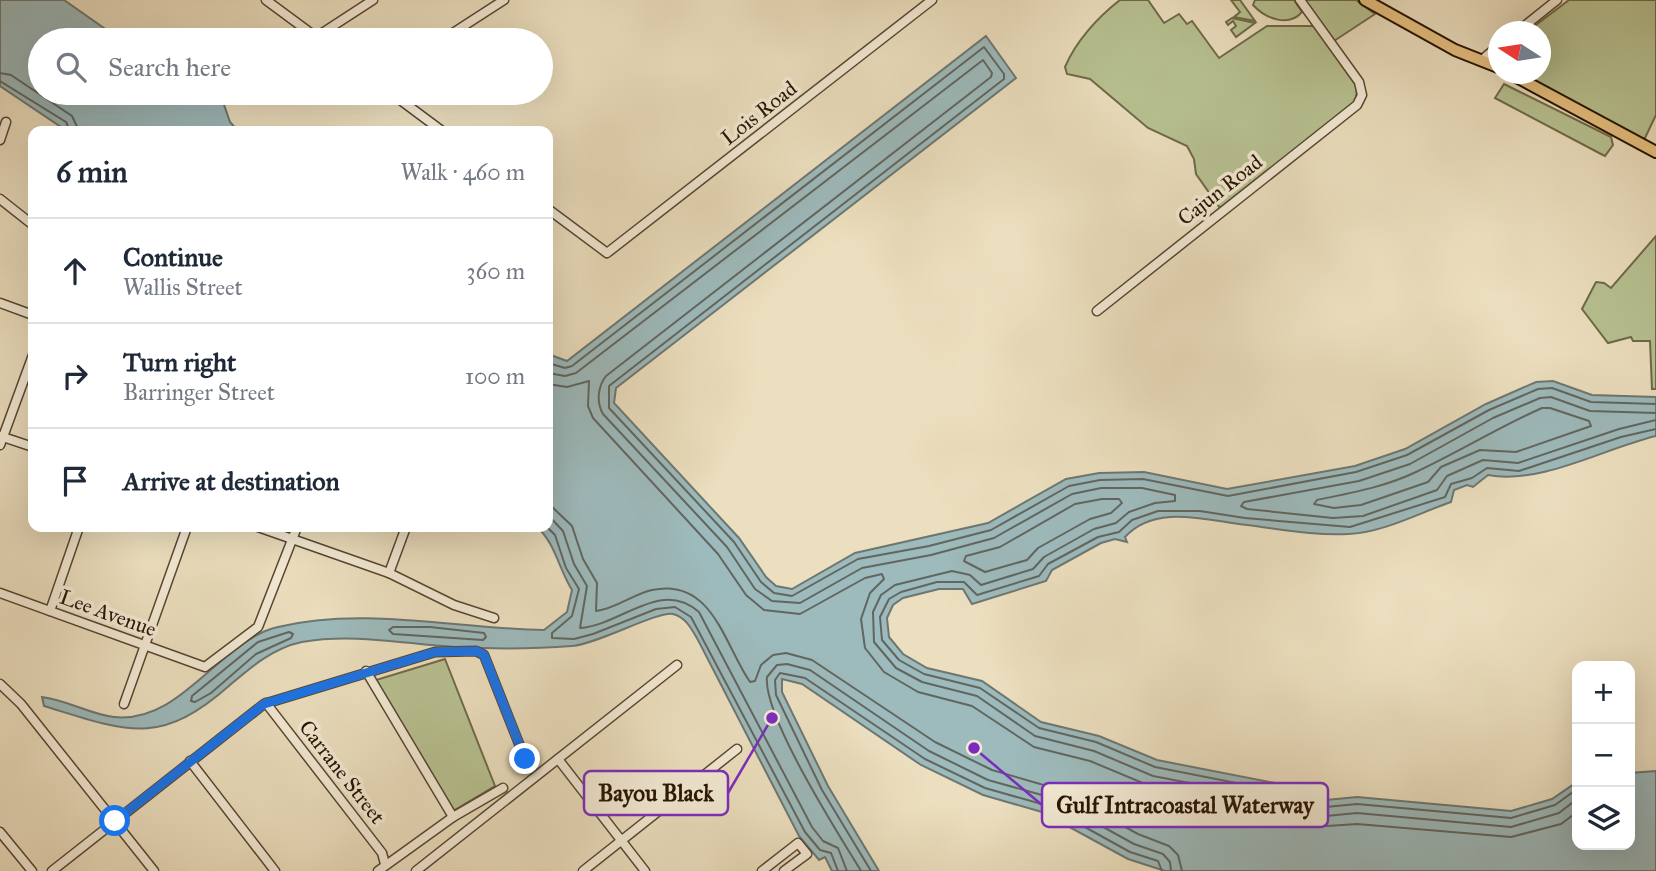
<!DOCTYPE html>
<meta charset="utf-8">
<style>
:root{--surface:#fff;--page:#f2f2f3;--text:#1f2937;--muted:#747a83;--line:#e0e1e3}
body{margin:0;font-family:"IM FELL Great Primer",serif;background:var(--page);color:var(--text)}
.controls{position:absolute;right:21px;bottom:21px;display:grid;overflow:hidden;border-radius:14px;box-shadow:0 7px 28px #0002}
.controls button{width:63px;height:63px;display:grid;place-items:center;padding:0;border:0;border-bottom:2px solid var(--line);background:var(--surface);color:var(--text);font:35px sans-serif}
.compass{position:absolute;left:1488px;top:21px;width:63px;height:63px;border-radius:50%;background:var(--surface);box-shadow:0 7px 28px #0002;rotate:282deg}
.stop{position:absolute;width:21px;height:21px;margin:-16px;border:5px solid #1a73e8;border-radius:50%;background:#fff}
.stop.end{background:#1a73e8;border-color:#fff;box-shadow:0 2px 7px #0008}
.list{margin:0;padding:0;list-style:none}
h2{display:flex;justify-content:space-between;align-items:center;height:91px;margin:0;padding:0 28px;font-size:30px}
h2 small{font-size:23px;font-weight:400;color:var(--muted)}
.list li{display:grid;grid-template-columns:46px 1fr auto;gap:21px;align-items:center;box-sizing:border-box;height:105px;padding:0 28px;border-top:2px solid var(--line)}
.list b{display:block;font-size:26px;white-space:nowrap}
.list p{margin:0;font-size:23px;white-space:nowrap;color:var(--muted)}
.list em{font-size:23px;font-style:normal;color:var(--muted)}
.icon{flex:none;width:38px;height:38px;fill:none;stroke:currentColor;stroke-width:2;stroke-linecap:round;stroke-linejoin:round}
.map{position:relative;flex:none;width:1656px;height:871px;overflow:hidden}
.search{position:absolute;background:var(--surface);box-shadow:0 7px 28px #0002;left:28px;top:28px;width:525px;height:77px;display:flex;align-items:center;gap:18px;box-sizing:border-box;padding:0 24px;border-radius:38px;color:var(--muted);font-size:26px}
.panel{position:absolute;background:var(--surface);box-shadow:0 7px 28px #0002;left:28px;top:126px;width:525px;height:406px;border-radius:14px}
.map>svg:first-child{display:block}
.green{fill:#b8c292;stroke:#6e6a4a;stroke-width:2}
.water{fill:#9dbabc;stroke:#6d7772;stroke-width:2}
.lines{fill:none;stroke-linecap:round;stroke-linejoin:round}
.shore{stroke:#61665f;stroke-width:2}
.minor-casing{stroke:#574631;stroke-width:11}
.major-casing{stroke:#251302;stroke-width:14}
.minor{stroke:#f3ead5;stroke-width:8}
.major{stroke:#e6c080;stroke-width:10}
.route{stroke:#1a73e8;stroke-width:9}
.labels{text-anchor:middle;stroke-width:7;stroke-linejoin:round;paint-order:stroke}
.street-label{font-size:21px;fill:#251302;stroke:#f3ead5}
.leader{fill:none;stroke:#7b2cbf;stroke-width:2.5}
.callout-dot{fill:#7b2cbf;stroke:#f3ead5;stroke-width:2.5}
.callout{fill:#f3ead5;stroke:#7b2cbf;stroke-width:2.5}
.callout-label{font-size:23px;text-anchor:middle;font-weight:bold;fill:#251302}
</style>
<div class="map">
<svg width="1656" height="871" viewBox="0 0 1656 871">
<rect width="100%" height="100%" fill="#ecdfbf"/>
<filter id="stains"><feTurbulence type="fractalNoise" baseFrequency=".00286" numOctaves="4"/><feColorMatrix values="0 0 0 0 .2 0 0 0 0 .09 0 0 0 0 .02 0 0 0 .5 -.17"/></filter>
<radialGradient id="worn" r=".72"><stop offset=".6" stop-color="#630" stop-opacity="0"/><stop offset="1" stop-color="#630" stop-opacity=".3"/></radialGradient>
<g class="green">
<path d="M1120,0h28l16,23 15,-9 8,10 5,-3 27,37 48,-32h47l43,60 -1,16 -136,106 -24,-34 -2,-15 -7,-13 -39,-18 -58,-49 -23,-5 -2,-7c11,-26 33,-50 55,-67z"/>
<polygon points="1231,0 1240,0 1255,21 1234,17 1240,12"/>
<path d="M1255,0h39l8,12c-14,16 -37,6 -49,-7z"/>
<polygon points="1305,0 1356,0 1375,14 1334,41"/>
<polygon points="1569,0 1656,0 1656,115 1645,138 1638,138 1522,74 1540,74 1540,32 1528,31"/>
<polygon points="1232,18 1255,23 1236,37 1231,30 1236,26 1233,21 1228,25 1226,22"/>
<polygon points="1504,84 1611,137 1613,145 1605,156 1601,154 1495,98"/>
<polygon points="1656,236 1656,389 1652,389 1650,341 1633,341 1631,337 1608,343 1582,309 1596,282 1604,283 1611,288"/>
<polygon points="445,659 495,786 453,811 376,680"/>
</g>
<g class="water">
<polygon points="0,0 64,0 121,40 40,40 40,93 220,93 230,122 238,131 67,131 0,86"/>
<path d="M986,36l30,42 -400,310 -2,15 125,135 27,39 10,9 16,3 63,-36 133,-30 78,-44 33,-6 45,-1 83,17 128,-23 50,-17 81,-45 50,-22 17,-1 39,14 64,2v39c-51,12 -115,49 -168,39l-15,12 -6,-2 -13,5 -3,12c-32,11 -69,31 -103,32 -33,2 -68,-5 -101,-9 -39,-4 -91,-22 -122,12l2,5 -12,-3 -14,4 -49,27 -6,11 -74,23 -9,-15h-24l-36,9 -10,7 -6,13 2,19 14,17 24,14 55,13 59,41 58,14 58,24 128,25 18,12 23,3 31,-3 154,14 41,-12 25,-17v63h53v-72l26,-2v100h-491l-37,-12 -86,-47 -59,-17 -62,-30 -119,-81 -20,-5v13l46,94 51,85h-47l-7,-14 -6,3 -20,-24 -101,-196c-6,-10 -12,-23 -25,-26 -16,-3 -75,30 -101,32 -38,3 -79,3 -117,1 -51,-3 -101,-14 -153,-5 -29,6 -51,25 -72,43 -71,63 -104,46 -186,21l-2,-9c25,3 47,17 72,20 68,7 106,-77 164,-90 85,-21 181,2 266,3l23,-18 5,-22c-13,-21 -17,-47 -35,-63h11v-173l19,7z"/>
</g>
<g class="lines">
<g class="shore">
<polyline points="0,73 11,75 72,116 79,131"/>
<polyline points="0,81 66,122 70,131"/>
<polyline points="548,363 565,368 572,366 984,47 1004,74 1004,79 609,386 609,408 734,542 761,582 774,593 792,596 858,559 929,546 991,530 1069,486 1100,480 1143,479 1228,496 1356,472 1407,455 1489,410 1538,389 1552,388 1591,402 1656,404"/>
<path d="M548,373l17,3 11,-3 407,-313 9,13 -1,4 -385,299c-8,10 -10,26 -3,38l124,133 28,42 17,12 28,2 62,-35 69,-13 63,-17 78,-44 29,-6h41l33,7v6l-20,2 -26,9 -13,11 -22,6 -50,28 -11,12 -52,16 -11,-10 -18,-4 -57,14 -14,10 -8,17 1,30 22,26 26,14 55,14 58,40 59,15 59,25 125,24 23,13 25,3 31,-3 154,14 48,-14 18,-14"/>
<polyline points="548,384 567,387 589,381 588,406 593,418 718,554 746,595 764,610 800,614 865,578 882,574 884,579 870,593 861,619 865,648 884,672 918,692 972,706 1034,747 1090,761 1150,786 1273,810 1300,824 1327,826 1357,824 1511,837 1561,824 1577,812"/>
<path d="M1542,408h8l39,13 2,5 -75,26 -36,-2 -39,17 -13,15 -67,23 -27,3 -20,-4 3,-4c33,-7 68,-13 99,-28 43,-20 83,-45 126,-64z"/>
<polyline points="1656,413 1590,411 1551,397 1540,398 1493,418 1410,464 1359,481 1244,502 1241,506 1247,509 1333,518 1363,516 1437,490 1447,476 1483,460 1518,463 1619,429 1656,420"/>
<polygon points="1102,499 1119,499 1122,503 1111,513 1090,519 1038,548 1027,560 985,572 964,561 966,556 1000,547 1075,504"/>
<path d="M548,503l24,23 11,33 14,24 -1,28c20,-2 37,-17 56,-21 60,-13 72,54 98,92l5,-1 6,-16 12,-10 13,-2 26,7 123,82 57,28 62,18 84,46 31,12 9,9 4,16"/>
<path d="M548,515l15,16 11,33 13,22 -7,42c42,-3 80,-50 119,-16l113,215 11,14 15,7 9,23"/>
<polyline points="547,527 555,535 566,568 579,589 572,616 552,633 552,638 574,639 593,634 656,609 675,607 691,617 805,832 820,850 831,853 838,871"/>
<polygon points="393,627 430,627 484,633 486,637 483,640 393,634 389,630"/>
<polygon points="289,632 293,634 291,638 256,654 211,693 195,702 191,701 192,696 258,642"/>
<polyline points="1577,789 1555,805 1511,818 1357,804 1326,807 1302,804 1282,792 1155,767 1096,742 1039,728 980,688 924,674 899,660 882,640 880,617 889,599 901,592 937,582 964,582 977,595 1039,576 1048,564 1098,537 1119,532 1132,520 1158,511 1200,511 1245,518 1350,527 1445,497 1451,484 1472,478 1487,468 1519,471 1621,437 1656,429"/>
<path d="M861,871c-23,-38 -98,-155 -94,-194l10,-12 10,-1 23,6 119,81 59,29 61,17 85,47 29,10 7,8 1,9"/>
<polyline points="871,871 822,790 776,695 775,680 780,673 805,678 925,759 985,788 1045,805 1130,852 1158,861 1162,871"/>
</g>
<g class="minor-casing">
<g id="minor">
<polyline points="266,0 320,40"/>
<polyline points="1517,32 1557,0"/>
<polyline points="316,37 373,0"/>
<polyline points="442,40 504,0"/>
<polyline points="1483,59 1498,46"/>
<polyline points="391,93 442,131"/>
<polyline points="0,140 6,122"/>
<polyline points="0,199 33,225"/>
<polyline points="548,209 607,253 932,0"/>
<polyline points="0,303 33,315"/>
<polyline points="1097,311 1357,105 1362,95 1359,82 1300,0"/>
<polyline points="0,436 33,447"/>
<polyline points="0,445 33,355"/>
<polyline points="258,527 389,573 454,605 494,618"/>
<polyline points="389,573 406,527"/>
<polyline points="0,593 205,667 258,627 297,527"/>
<polyline points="50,611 79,527"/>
<polyline points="366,671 453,817"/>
<polyline points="0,684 21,704 154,871"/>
<polyline points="266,703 382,853 385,864"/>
<polyline points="124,704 187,527"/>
<polyline points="558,759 645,871"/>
<polyline points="190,761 275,871"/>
<polyline points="0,832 32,871"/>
<polyline points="52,871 264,704 435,652 476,651 484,655 525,759"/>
<polyline points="378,871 453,817 503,788"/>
<polyline points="416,871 677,665"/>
<polyline points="583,871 737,749"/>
<polyline points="762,871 798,843 807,854 784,871"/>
</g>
</g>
<g class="major-casing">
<g id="major">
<polyline points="1365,0 1455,50 1498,67"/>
<polyline points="1511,74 1656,152"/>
</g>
</g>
<use href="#minor" class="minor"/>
<use href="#major" class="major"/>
</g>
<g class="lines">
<polyline class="route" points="115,821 264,704 435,652 476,651 484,655 525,759"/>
</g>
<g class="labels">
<g class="street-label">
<text transform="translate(759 113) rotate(-38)" y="7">Lois Road</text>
<text transform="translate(1220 190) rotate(-38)" y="7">Cajun Road</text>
<text transform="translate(108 613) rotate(20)" y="7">Lee Avenue</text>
<text transform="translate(342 772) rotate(52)" y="7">Carrane Street</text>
</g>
</g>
<path class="leader" d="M772 718L728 793M974 748L1042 805"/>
<g class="callout-dot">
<circle cx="772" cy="718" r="7"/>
<circle cx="974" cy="748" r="7"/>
</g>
<g class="callout">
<rect x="584" y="771" width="144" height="44" rx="7"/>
<rect x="1042" y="783" width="286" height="44" rx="7"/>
</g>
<g class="callout-label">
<text x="656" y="801">Bayou Black</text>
<text x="1185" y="813">Gulf Intracoastal Waterway</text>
</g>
<rect width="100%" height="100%" filter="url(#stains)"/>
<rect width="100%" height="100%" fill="url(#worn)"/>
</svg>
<div class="controls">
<button>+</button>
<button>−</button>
<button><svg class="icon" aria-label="layers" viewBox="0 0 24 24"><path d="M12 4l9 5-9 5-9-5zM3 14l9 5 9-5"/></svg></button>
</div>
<svg class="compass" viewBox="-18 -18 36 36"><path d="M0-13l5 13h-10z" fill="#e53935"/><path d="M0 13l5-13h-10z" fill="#747a83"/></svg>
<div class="stop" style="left:115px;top:821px"></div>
<div class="stop end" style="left:525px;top:759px"></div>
<div class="search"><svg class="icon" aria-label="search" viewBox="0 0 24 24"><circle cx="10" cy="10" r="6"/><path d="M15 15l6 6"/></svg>Search here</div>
<section class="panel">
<h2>6 min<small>Walk · 460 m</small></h2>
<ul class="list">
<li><svg class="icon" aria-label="ahead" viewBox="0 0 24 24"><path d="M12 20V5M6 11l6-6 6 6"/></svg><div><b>Continue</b><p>Wallis Street</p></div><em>360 m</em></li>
<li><svg class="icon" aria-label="right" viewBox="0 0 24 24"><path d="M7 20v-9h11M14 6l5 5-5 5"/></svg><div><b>Turn right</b><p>Barringer Street</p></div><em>100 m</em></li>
<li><svg class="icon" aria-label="arrive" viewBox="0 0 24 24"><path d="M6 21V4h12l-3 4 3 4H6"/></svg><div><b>Arrive at destination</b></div></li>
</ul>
</section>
</div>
